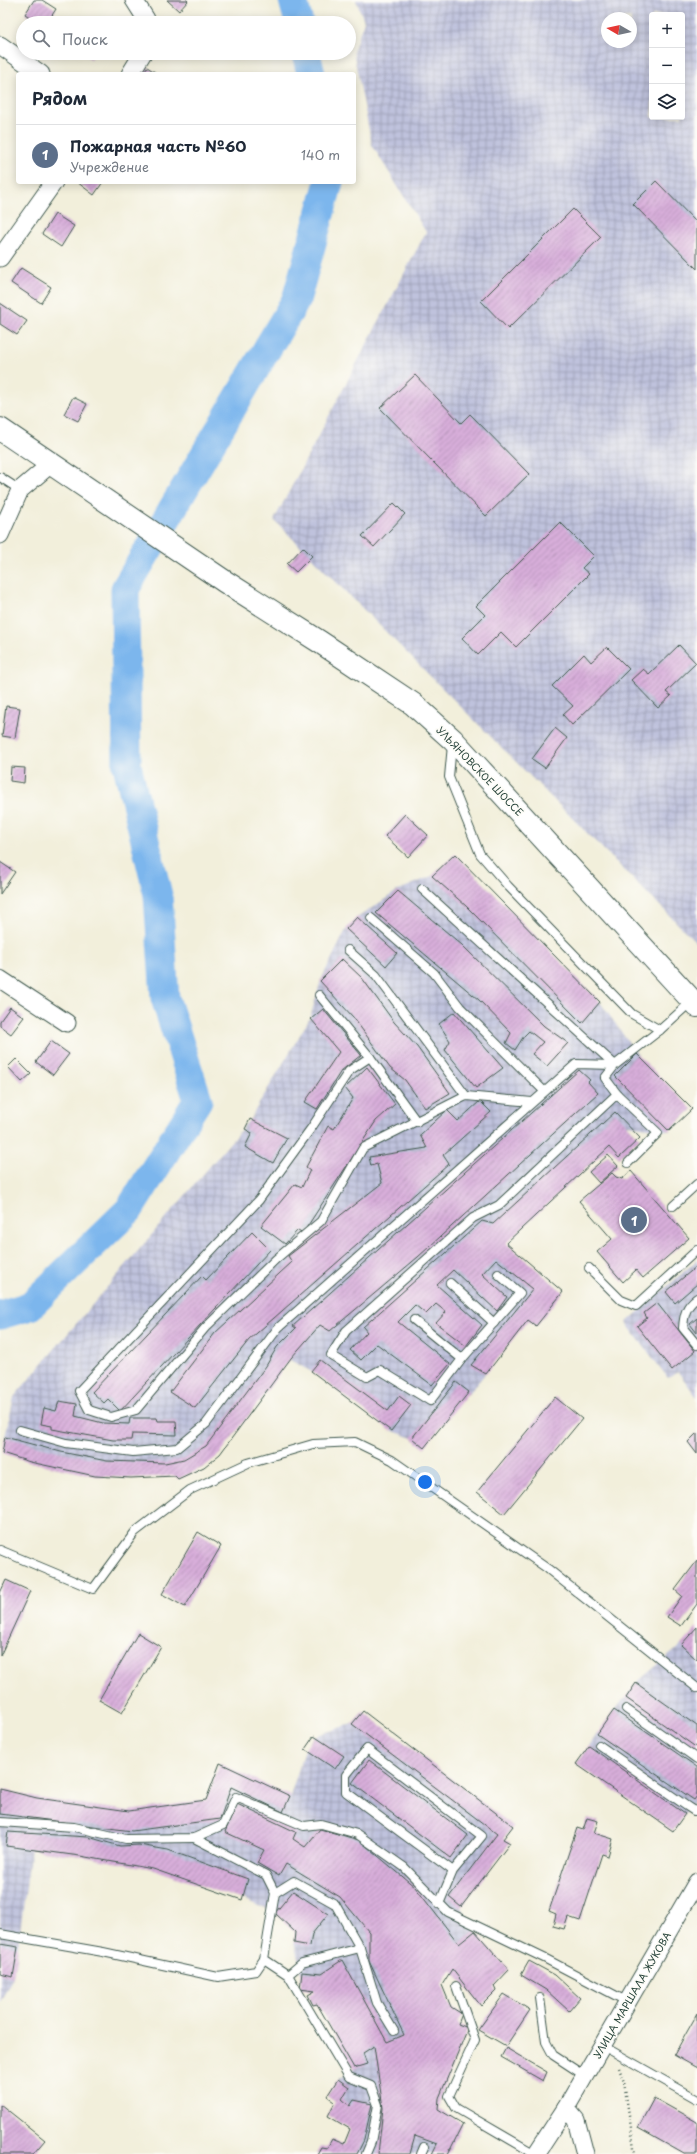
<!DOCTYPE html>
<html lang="ru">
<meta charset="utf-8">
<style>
:root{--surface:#fff;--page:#f6f6f7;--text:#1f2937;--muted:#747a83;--line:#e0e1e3;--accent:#7c3aed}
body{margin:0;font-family:"Playpen Sans",sans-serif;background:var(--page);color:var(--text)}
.controls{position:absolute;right:12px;top:12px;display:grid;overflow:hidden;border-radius:4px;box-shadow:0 2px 10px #0003}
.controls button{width:36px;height:36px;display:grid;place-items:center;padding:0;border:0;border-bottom:1px solid var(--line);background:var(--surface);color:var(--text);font:20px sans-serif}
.compass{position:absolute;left:601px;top:12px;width:36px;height:36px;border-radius:50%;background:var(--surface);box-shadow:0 2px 10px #0003;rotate:279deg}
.you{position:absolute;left:425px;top:1482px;width:14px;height:14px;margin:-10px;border:3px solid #fff;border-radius:50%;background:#1a73e8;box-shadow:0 0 0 6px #1a73e833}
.badge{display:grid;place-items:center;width:26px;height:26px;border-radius:50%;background:var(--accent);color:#fff;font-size:13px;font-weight:700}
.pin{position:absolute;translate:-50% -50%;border:2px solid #fff;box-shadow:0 1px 4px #0006}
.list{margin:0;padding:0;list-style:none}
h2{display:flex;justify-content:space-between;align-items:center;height:52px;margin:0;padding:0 16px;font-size:17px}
h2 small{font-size:13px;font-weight:400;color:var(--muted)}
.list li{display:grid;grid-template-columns:26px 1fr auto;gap:12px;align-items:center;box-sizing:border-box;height:60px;padding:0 16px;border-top:1px solid var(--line)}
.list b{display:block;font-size:15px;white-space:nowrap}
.list p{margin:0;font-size:13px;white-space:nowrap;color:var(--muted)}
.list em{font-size:13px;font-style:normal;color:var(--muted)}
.icon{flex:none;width:22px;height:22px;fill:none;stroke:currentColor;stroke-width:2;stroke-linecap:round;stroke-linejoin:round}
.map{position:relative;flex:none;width:697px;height:2154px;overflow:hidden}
.search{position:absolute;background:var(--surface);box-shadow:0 2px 10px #0003;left:16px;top:16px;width:340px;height:44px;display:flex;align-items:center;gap:10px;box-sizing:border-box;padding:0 14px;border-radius:22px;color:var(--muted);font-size:15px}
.panel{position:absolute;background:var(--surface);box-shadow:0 2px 10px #0003;left:16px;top:72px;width:340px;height:112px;border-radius:4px}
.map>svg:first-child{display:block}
.industrial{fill:url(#industrial-grid);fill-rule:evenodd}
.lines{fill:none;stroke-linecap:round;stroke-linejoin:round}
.river{stroke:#7bb6ed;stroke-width:29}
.building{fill:url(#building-hatch)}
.service-casing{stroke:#3f584d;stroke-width:10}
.minor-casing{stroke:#3f584d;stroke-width:19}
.primary-casing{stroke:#3f584d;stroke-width:24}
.path{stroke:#3f584d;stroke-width:2.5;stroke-dasharray:1 3;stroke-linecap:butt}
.service{stroke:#fff;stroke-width:8}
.minor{stroke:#fff;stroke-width:17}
.primary{stroke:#fff;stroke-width:22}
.labels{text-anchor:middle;stroke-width:3.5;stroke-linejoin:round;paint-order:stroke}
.street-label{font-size:10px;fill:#1f3d34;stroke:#fdfcf7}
</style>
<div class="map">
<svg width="697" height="2154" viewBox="0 0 697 2154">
<defs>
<pattern id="industrial-grid" width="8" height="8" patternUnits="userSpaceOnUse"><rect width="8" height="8" fill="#bfc2dd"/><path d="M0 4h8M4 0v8" fill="none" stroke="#9b9fb4"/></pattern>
<pattern id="building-hatch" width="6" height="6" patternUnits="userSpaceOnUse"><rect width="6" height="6" fill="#d8aeda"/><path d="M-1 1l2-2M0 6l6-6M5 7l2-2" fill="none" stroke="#af8fb2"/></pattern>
</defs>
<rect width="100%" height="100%" fill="#fdfcf7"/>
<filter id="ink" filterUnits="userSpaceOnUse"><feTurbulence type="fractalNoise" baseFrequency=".025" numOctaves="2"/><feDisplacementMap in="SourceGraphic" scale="8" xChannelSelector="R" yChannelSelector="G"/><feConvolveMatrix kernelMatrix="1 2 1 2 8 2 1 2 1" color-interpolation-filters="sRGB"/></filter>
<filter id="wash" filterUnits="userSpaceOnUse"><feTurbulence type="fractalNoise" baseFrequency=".012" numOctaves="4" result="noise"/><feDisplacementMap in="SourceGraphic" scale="16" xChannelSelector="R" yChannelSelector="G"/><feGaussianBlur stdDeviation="0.9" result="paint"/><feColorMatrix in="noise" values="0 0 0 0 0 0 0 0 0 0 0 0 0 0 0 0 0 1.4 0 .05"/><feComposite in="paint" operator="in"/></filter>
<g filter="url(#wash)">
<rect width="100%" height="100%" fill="#f2efdb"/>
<g class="industrial">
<path d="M356,0h341v943l-423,-423 152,-288 -54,-87 -19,-94 11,-30zM652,15h30v102h-30zM607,18h24v24h-24z"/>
<polygon points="432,876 600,1002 637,1054 669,1131 628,1125 607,1134 495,1242 541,1286 485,1374 470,1392 413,1438 393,1431 367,1402 288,1359 206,1455 173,1471 109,1471 5,1437 14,1397 250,1119 310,1018 321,980 346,930 357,918 397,891"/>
<polygon points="697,1260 697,1397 678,1372 668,1378 626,1323"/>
<polygon points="697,1632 697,1790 694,1800 685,1814 677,1818 589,1746 597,1734 609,1723 614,1710 626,1698 636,1694 636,1683"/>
<polygon points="352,1724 502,1824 497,1850 461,1907 475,1931 424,2000 431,2122 449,2136 440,2154 344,2154 355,2139 336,2095 338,2079 354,2068 326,1992 302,1972 294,1943 302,1919 275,1913 146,1857 31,1849 18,1947 11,1961 13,1977 0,2002 0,1804 133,1820 213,1806 228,1778 290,1796 305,1749 316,1746 314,1736"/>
</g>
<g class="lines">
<g class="river">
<polyline points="293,0 299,23"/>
<polyline points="306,53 311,74"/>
<polyline points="0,1315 30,1306 129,1210 198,1100 165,998 158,895 127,765 125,589 296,300 329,182"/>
</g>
</g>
<g id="blocks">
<g class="building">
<polygon points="34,0 42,0 56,9 47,23 38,23 25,14"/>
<polygon points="167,0 187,0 188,1 179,11"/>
<polygon points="82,53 95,53 91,59"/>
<polygon points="147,67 158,74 143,74"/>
<polygon points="656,181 697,223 697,269 633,204"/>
<polygon points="77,182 103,182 94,195"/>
<polygon points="573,209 601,237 508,329 481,301"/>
<polygon points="55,214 74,226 61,247 42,234"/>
<polygon points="21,268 51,287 41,303 11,283"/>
<polygon points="0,303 27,321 17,335 0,324"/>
<polygon points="415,375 461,423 470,414 529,474 486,516 380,408"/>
<polygon points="73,397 87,404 78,421 64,414"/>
<polygon points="394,503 405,514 374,547 362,536"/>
<polygon points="560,522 594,556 582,568 589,574 516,647 501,632 478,655 462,638 485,615 476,606"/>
<polygon points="303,547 312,556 296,572 287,564"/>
<polygon points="679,645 696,663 666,692 671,696 658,708 631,680 643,669 649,674"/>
<polygon points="607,647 629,669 572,725 563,715 573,706 552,686 584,654 591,662"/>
<polygon points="6,706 20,708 15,738 2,736"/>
<polygon points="555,728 567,738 545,768 532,759"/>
<polygon points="11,767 25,768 24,783 10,781"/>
<polygon points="405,814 428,835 408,857 385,836"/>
<polygon points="455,854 600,1002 582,1023 466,906 432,876"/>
<polygon points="0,862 15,872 0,894"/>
<polygon points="398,891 462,945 544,1026 568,1043 547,1066 532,1054 543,1042 529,1031 524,1036 515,1050 506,1043 511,1033 479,1000 376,913"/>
<polygon points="357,917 397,953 386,966 346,929"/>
<polygon points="342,959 362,978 394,1022 417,1047 450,1093 425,1108 405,1080 390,1068 353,1017 320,981"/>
<polygon points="10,1007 24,1017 11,1034 0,1026 0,1021"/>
<polygon points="323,1009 361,1055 341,1071 317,1109 305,1102 339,1052 311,1019"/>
<polygon points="454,1012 503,1068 476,1088 445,1050 450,1041 439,1024"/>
<polygon points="51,1041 69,1054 53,1075 36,1062"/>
<polygon points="637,1054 692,1109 669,1131 615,1076"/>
<polygon points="16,1059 31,1074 22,1082 8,1067"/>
<polygon points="367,1067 395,1104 376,1121 303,1233 298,1230 285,1244 261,1226 295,1184 302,1187 310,1170 306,1167 328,1126 334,1129 353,1098 345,1088"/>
<polygon points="579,1070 590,1080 588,1082 598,1093 418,1257 330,1331 320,1325 291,1358 220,1454 204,1467 178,1479 175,1476 131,1478 95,1476 30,1462 2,1453 5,1437 61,1452 107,1461 165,1463 184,1459 206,1446 266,1366 277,1347 296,1328 293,1326"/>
<polygon points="480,1101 491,1112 443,1155 449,1164 249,1340 195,1408 170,1392 215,1333 292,1262 288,1256 382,1183 377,1164 371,1166 369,1157 427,1148 420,1135 447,1110 458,1121"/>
<polygon points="615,1112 640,1138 619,1158 609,1147 506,1243 563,1292 536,1326 528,1320 486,1374 471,1365 533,1289 496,1259 482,1274 507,1297 497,1311 453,1270 437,1285 482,1325 466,1346 436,1323 446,1312 436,1304 426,1314 415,1305 398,1322 450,1364 432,1385 377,1344 361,1360 350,1350 367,1332 363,1327 482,1221 493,1224"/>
<polygon points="250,1119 287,1138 273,1163 245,1147 252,1133 245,1129"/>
<polygon points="608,1155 618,1166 599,1183 589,1172"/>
<polygon points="631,1171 689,1238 643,1278 636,1270 623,1282 597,1252 612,1239 579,1201 612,1173 616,1177 622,1179"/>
<polygon points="252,1232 270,1250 120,1411 108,1399 104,1403 92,1392 202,1276 206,1280"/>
<polygon points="697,1266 697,1284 675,1303 666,1292"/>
<polygon points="657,1303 695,1351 672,1370 637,1326 647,1318 644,1313"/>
<polygon points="697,1318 697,1333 690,1324"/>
<polygon points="320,1360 388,1411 399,1396 411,1405 391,1431 311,1371"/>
<polygon points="456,1382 469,1392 424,1448 412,1438"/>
<polygon points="555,1397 582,1419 504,1514 477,1492"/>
<polygon points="59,1401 77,1404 75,1416 103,1423 129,1424 130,1418 157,1418 158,1421 176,1421 177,1435 132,1434 131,1440 113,1440 52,1429 52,1426 41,1424 44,1408 56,1411"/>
<polygon points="697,1433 697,1454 688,1442"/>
<polygon points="198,1532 221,1546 185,1607 162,1594"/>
<polygon points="697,1561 697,1604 681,1626 667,1617 682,1596 675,1590"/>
<polygon points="6,1580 30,1591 0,1656 0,1593"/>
<polygon points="697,1627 697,1660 681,1645"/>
<polygon points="138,1633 161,1647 122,1713 99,1700"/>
<polygon points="636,1683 697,1726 697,1748 626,1698"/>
<polygon points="614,1710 697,1767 697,1796 694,1800 597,1734"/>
<polygon points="363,1711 513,1826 503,1839 510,1843 461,1907 449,1897 497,1834 352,1724"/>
<polygon points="314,1736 344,1756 335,1769 305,1749"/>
<polygon points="589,1746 685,1814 673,1831 576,1764"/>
<polygon points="369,1760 468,1835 451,1858 352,1783"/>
<polygon points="220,1763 290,1796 283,1812 231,1787 220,1819 132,1831 0,1814 0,1789 37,1798 129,1811 206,1800"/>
<polygon points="237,1804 296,1832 293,1839 305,1847 320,1829 359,1840 415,1887 459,1944 475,1931 509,1970 494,1986 496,1991 481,2006 452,1969 442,1985 451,2007 462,2014 458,2024 468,2028 439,2098 438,2109 463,2124 448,2154 432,2154 437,2144 415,2136 410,2154 378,2154 383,2108 374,2046 363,2053 367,2064 354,2068 317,2004 313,2005 308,1995 315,1991 300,1989 302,1972 321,1974 342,1960 387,2042 404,2035 369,1961 369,1932 340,1897 286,1864 279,1876 257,1863 264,1850 225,1832"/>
<polygon points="587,1818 598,1821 594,1833 613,1839 608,1856 602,1854 580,1921 568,1917 564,1929 553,1926 556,1914 549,1911 577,1828 583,1830"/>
<polygon points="8,1832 88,1837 120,1846 139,1845 168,1850 248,1879 242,1900 153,1869 80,1856 6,1846"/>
<polygon points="293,1891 328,1914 312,1934 310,1946 294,1943 295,1932 275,1913"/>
<polygon points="0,1944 18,1947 13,1977 0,1974"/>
<polygon points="529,1961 555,1975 580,1998 569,2011 546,1990 521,1975"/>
<polygon points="504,1994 530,2010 506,2046 478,2030"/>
<polygon points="697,2014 697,2068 674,2055"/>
<polygon points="506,2048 547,2072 543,2081 501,2057"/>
<polygon points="338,2079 349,2087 342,2099 350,2106 354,2100 372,2104 364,2140 357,2154 317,2154 321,2147 327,2148 332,2139 344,2144 350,2129 328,2116 335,2102 327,2096"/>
<polygon points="654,2098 697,2122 697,2154 684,2154 638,2128"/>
<polygon points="0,2104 45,2140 33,2154 0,2154"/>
</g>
</g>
</g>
<g filter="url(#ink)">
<use href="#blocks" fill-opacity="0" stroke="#3f584d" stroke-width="1"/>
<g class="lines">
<g class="service-casing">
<g id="service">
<polyline points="0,477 20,490"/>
<polyline points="452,745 449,777 480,854 508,886 632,1014 660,1030"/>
<polyline points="422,889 615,1065 605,1078 617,1094 499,1205 473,1218 346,1331 331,1355 367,1377 380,1370 430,1401 462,1359 520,1293 498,1274"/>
<polyline points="371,918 434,973 460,1007 544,1091"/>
<polyline points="348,950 376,975 466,1096"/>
<polyline points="319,995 370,1057"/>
<polyline points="617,1094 658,1133 628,1163"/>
<polyline points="417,1122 370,1057 349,1071 312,1127 259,1200 79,1391 89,1410 111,1417 136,1410 205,1328 276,1259 321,1221 363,1148 466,1096 532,1102"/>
<polyline points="673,1206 697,1184"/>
<polyline points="589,1268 621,1300 636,1306 697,1250"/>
<polyline points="450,1283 494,1323"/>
<path d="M697,1298c-11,8 -13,16 -14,30l14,17"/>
<polyline points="414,1320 462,1359"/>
<polyline points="20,1430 66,1443 133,1452 177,1448 206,1424 278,1328 576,1064 615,1065 660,1030 692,1001"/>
<polyline points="0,1550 93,1589 135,1532 190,1490 248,1463 313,1444 355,1442 392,1460 548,1569 697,1688"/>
<polyline points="626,1709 697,1759"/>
<polyline points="599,1745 685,1805 694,1811 697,1810"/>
<polyline points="0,1822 74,1827 126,1839 194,1838 223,1825 236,1797 304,1826 321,1824 357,1834 404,1867 448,1912 546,1959 628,2002"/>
<polyline points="194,1838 266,1875 275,1893 264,1959 288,1975 349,2077 371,2086 378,2105 371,2142 366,2154"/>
<polyline points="275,1893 294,1881 335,1904 360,1948 377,2003 394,2031"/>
<polyline points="439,1904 453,1871 346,1792 346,1775 367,1749 482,1836 453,1871"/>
<polyline points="0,1934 103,1952 218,1977 256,1971 264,1959"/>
<polyline points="288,1975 302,1963 360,1948"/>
<polyline points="456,1986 475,2040 449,2096 456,2108 535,2154"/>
<polyline points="540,1998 546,2042 553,2055 585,2076"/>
<polyline points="603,2046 697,2099"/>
<polyline points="421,2154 424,2147"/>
</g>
</g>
<g class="minor-casing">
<g id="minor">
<polyline points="134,0 146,19 146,23"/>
<polyline points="0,45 41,74"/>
<polyline points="130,74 143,53"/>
<polyline points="0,258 54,182"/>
<polyline points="0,535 20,490 52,463"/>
<polyline points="0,979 67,1023"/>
<polyline points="566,2108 576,2120 585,2154"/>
<polyline points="536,2154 566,2108 697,1882"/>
</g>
</g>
<g class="primary-casing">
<polyline id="primary" points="0,429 224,581 320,642 413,704 453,740 697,1006"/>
</g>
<polyline class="path" points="619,2068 624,2082 635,2154"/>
<use href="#service" class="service"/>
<use href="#minor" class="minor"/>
<use href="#primary" class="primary"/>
</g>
</g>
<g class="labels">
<g class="street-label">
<text transform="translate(480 771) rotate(46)" y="4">УЛЬЯНОВСКОЕ ШОССЕ</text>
<text transform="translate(632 1995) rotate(-60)" y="4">УЛИЦА МАРШАЛА ЖУКОВА</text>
</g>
</g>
</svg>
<div class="controls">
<button>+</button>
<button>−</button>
<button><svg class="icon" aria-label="layers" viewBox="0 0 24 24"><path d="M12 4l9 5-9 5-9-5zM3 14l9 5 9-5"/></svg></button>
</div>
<svg class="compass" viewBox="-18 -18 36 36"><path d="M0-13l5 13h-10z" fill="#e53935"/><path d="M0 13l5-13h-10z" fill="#747a83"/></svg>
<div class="you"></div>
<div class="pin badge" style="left:634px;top:1220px;background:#5c6f8a">1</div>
<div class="search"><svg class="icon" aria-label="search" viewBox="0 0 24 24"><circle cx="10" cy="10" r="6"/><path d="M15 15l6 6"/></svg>Поиск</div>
<section class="panel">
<h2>Рядом<small></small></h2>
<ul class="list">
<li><span class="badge" style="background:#5c6f8a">1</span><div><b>Пожарная часть №60</b><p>Учреждение</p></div><em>140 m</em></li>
</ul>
</section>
</div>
